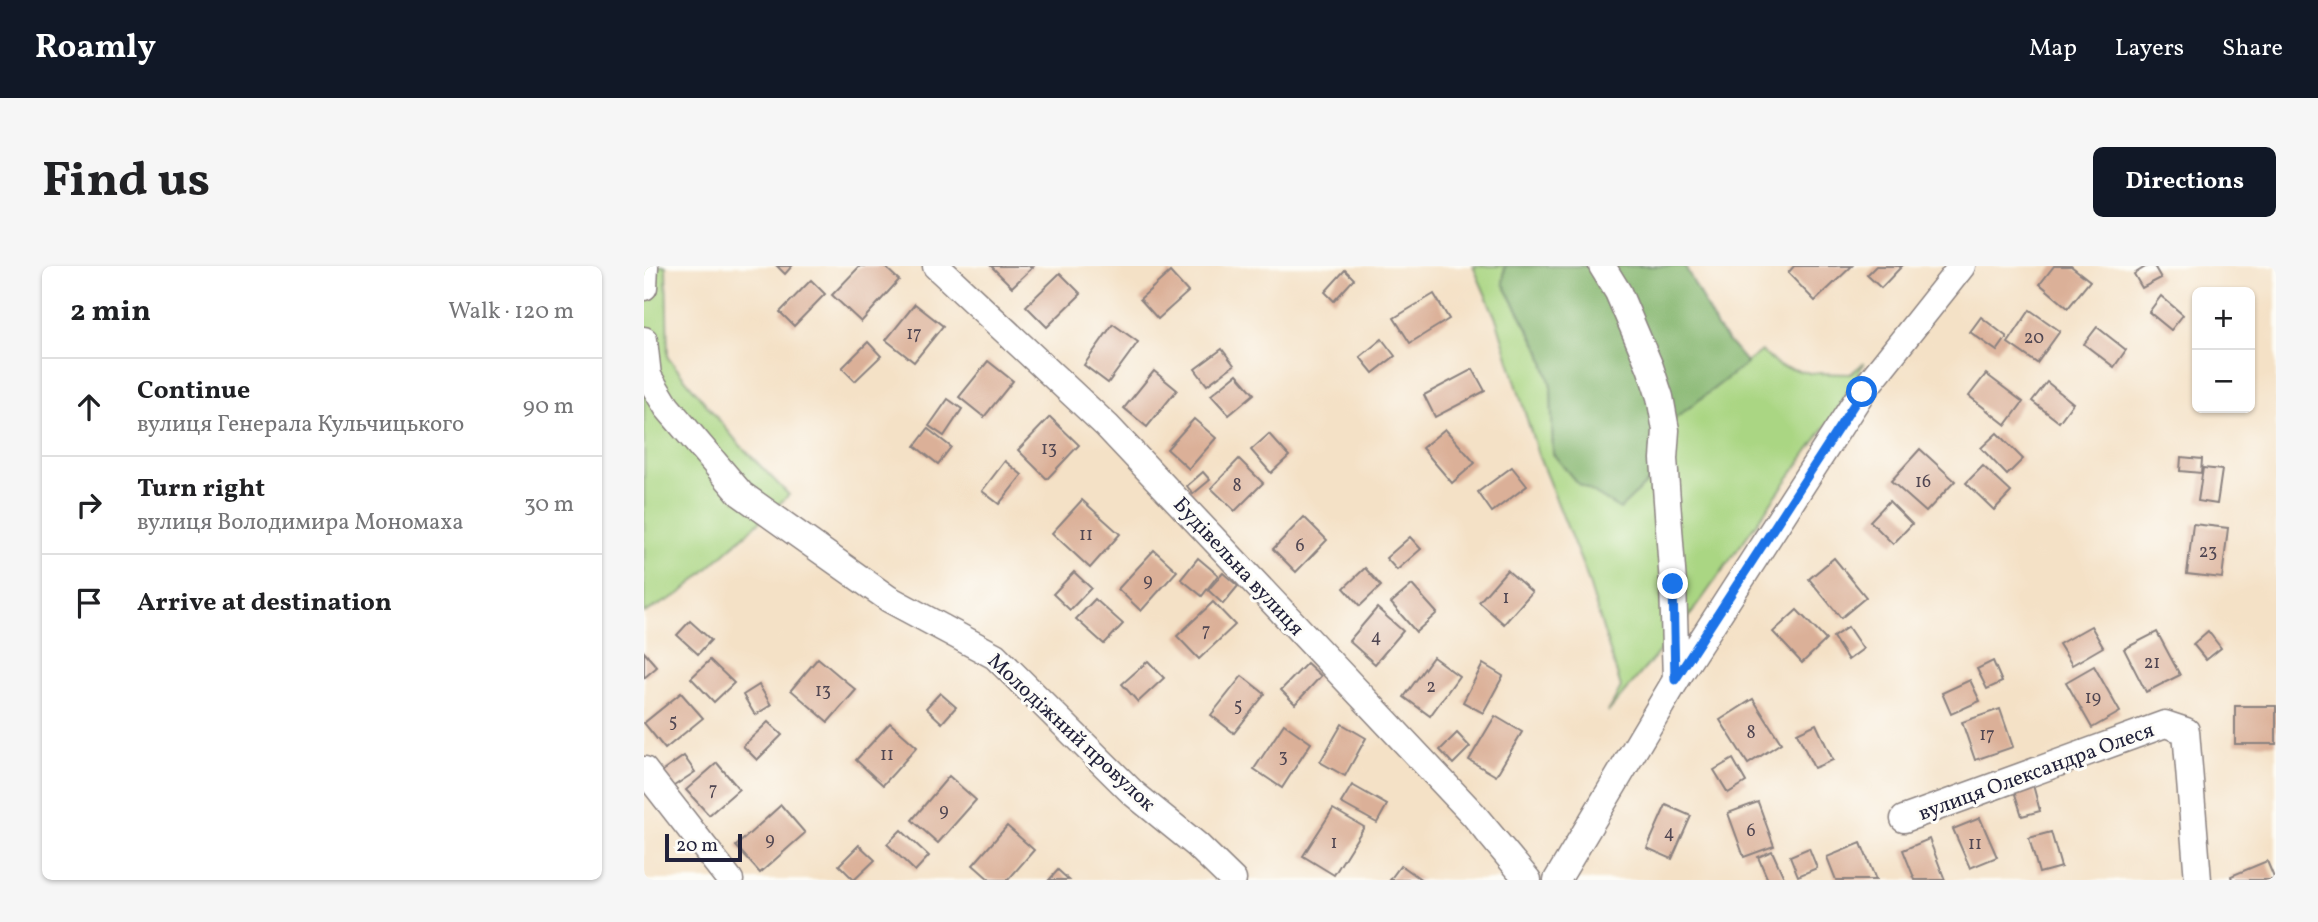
<!DOCTYPE html>
<meta charset="utf-8">
<style>
:root{--surface:#fff;--page:#f6f6f6;--text:#202124;--muted:#757577;--line:#e0e0e0;--accent:#111827}
body{margin:0;font-family:Vollkorn,serif;background:var(--page);color:var(--text)}
.controls{position:absolute;right:21px;top:21px;display:grid;overflow:hidden;border-radius:10px;box-shadow:0 2px 5px #0004}
.controls button{width:63px;height:63px;display:grid;place-items:center;padding:0;border:0;border-bottom:2px solid var(--line);background:var(--surface);color:var(--text);font:35px sans-serif}
.scale{position:absolute;left:21px;bottom:18px;width:77px;box-sizing:border-box;padding-left:7px;border:4px solid #22223b;border-top:0;font-size:19px;line-height:24px;white-space:nowrap;color:#22223b;-webkit-text-stroke:5px #fdfcf7;paint-order:stroke}
.stop{position:absolute;width:21px;height:21px;margin:-16px;border:5px solid #1a73e8;border-radius:50%;background:#fff}
.stop.end{background:#1a73e8;border-color:#fff;box-shadow:0 2px 7px #0008}
.list{margin:0;padding:0;list-style:none}
h2{display:flex;justify-content:space-between;align-items:center;height:91px;margin:0;padding:0 28px;font-size:30px}
h2 small{font-size:23px;font-weight:400;color:var(--muted)}
.list li{display:grid;grid-template-columns:46px 1fr auto;gap:21px;align-items:center;box-sizing:border-box;height:98px;padding:0 28px;border-top:2px solid var(--line)}
.list b{display:block;font-size:26px;white-space:nowrap}
.list p{margin:0;font-size:23px;white-space:nowrap;color:var(--muted)}
.list em{font-size:23px;font-style:normal;color:var(--muted)}
.icon{flex:none;width:38px;height:38px;fill:none;stroke:currentColor;stroke-width:2;stroke-linecap:round;stroke-linejoin:round}
.map{position:relative;flex:none;width:1632px;height:614px;overflow:hidden;border-radius:10px}
header{display:flex;align-items:center;gap:42px;box-sizing:border-box;height:98px;padding:0 35px;background:var(--accent);color:#fff}
header strong{font-size:33px}
nav{display:flex;gap:38px;margin-inline-start:auto;font-size:24px}
.intro{display:flex;align-items:center;justify-content:space-between;box-sizing:border-box;height:168px;padding:0 42px}
h1{margin:0;font-size:49px}
.button{padding:18px 32px;border-radius:10px;background:var(--accent);color:#fff;font-size:24px;font-weight:700}
main{display:flex;gap:42px;padding:0 42px}
aside{flex:1;background:var(--surface);border-radius:10px;box-shadow:0 2px 5px #0004}
.map>svg:first-child{display:block}
.green{fill:#aad683;stroke:#667c5f;stroke-width:2}
.forest{fill:#87b771;stroke:#546c56;stroke-width:2}
.building{fill:#dbb098}
.lines{fill:none;stroke-linecap:round;stroke-linejoin:round}
.street-casing{stroke:#8b8280;stroke-width:29}
.street{stroke:#fff;stroke-width:26}
.route{stroke:#1a73e8;stroke-width:9}
.labels{text-anchor:middle;stroke-width:6;stroke-linejoin:round;paint-order:stroke}
.number-label{font-size:18px;fill:#504652}
.street-label{font-size:21px;fill:#22223b;stroke:#fdfcf7}
</style>
<header>
<strong>Roamly</strong>
<nav><a>Map</a><a>Layers</a><a>Share</a></nav>
</header>
<div class="intro"><h1>Find us</h1><a class="button">Directions</a></div>
<main>
<aside>
<h2>2 min<small>Walk · 120 m</small></h2>
<ul class="list">
<li><svg class="icon" aria-label="ahead" viewBox="0 0 24 24"><path d="M12 20V5M6 11l6-6 6 6"/></svg><div><b>Continue</b><p>вулиця Генерала Кульчицького</p></div><em>90 m</em></li>
<li><svg class="icon" aria-label="right" viewBox="0 0 24 24"><path d="M7 20v-9h11M14 6l5 5-5 5"/></svg><div><b>Turn right</b><p>вулиця Володимира Мономаха</p></div><em>30 m</em></li>
<li><svg class="icon" aria-label="arrive" viewBox="0 0 24 24"><path d="M6 21V4h12l-3 4 3 4H6"/></svg><div><b>Arrive at destination</b></div></li>
</ul>
</aside>
<div class="map">
<svg width="1632" height="614" viewBox="0 0 1632 614">
<rect width="100%" height="100%" fill="#fdfcf7"/>
<filter id="ink" filterUnits="userSpaceOnUse"><feTurbulence type="fractalNoise" baseFrequency=".0143" numOctaves="2"/><feDisplacementMap in="SourceGraphic" scale="14" xChannelSelector="R" yChannelSelector="G"/><feConvolveMatrix kernelMatrix="1 2 1 2 8 2 1 2 1" color-interpolation-filters="sRGB"/></filter>
<filter id="wash" filterUnits="userSpaceOnUse"><feTurbulence type="fractalNoise" baseFrequency=".00686" numOctaves="4" result="noise"/><feDisplacementMap in="SourceGraphic" scale="28" xChannelSelector="R" yChannelSelector="G"/><feGaussianBlur stdDeviation="1.57" result="paint"/><feColorMatrix in="noise" values="0 0 0 0 0 0 0 0 0 0 0 0 0 0 0 0 0 1.4 0 .05"/><feComposite in="paint" operator="in"/></filter>
<g filter="url(#wash)">
<rect width="100%" height="100%" fill="#f4e1c6"/>
<g class="green">
<polygon points="0,0 22,0 24,92 94,177 145,229 36,328 0,347"/>
<polygon points="829,0 861,0 859,17 897,86 907,120 909,188 1015,165 1117,85 1135,100 1166,107 1206,108 1220,97 1194,143 1048,347 964,446 977,421 941,305 894,189 853,55"/>
</g>
<polygon class="forest" points="861,0 1041,0 1073,62 1103,97 1015,165 1007,213 976,243 932,216 909,188 907,120 897,86 859,17"/>
<g id="blocks">
<g class="building">
<polygon points="133,0 148,0 141,8"/>
<polygon points="216,0 240,0 255,14 217,56 188,29"/>
<polygon points="347,0 390,0 368,21"/>
<polygon points="1150,0 1208,0 1171,35 1144,7"/>
<polygon points="1232,0 1258,0 1237,22 1223,9"/>
<polygon points="1410,0 1427,0 1446,15 1424,42 1396,18"/>
<polygon points="1503,0 1510,0 1517,12 1498,22 1490,8"/>
<polygon points="701,4 710,13 690,35 681,26"/>
<polygon points="526,6 544,26 514,53 496,33"/>
<polygon points="416,7 437,28 403,61 382,40"/>
<polygon points="167,14 181,28 150,60 136,46"/>
<polygon points="790,28 805,53 766,77 750,52"/>
<polygon points="1517,30 1539,49 1527,64 1505,46"/>
<polygon points="271,38 299,60 270,96 242,74"/>
<polygon points="1386,44 1416,65 1393,97 1364,77"/>
<polygon points="1337,51 1363,71 1353,85 1326,66"/>
<polygon points="469,58 494,76 464,117 440,99"/>
<polygon points="1453,61 1482,84 1470,101 1440,78"/>
<polygon points="738,73 751,90 729,107 716,91"/>
<polygon points="224,76 237,90 211,115 198,102"/>
<polygon points="578,83 590,99 563,119 551,103"/>
<polygon points="344,95 369,115 340,151 315,131"/>
<polygon points="829,103 841,125 791,151 780,129"/>
<polygon points="510,105 533,124 503,161 480,142"/>
<polygon points="593,108 610,128 585,149 567,129"/>
<polygon points="1342,108 1379,136 1362,159 1325,130"/>
<polygon points="1403,116 1429,137 1415,156 1388,135"/>
<polygon points="304,133 318,143 300,170 285,160"/>
<polygon points="406,151 435,179 403,213 374,184"/>
<polygon points="550,153 572,172 545,203 523,183"/>
<polygon points="284,163 307,181 294,198 271,180"/>
<polygon points="801,163 831,197 808,217 778,182"/>
<polygon points="1353,167 1379,193 1363,209 1337,182"/>
<polygon points="625,168 645,190 627,207 607,184"/>
<polygon points="1276,183 1311,215 1282,246 1247,215"/>
<polygon points="1537,191 1558,193 1557,207 1536,205"/>
<polygon points="595,193 619,217 591,245 567,222"/>
<polygon points="361,195 378,209 355,238 338,225"/>
<polygon points="1339,200 1367,226 1350,244 1322,217"/>
<polygon points="868,201 883,220 848,246 834,226"/>
<polygon points="1559,202 1578,204 1573,238 1554,235"/>
<polygon points="559,206 566,214 549,228 543,220"/>
<polygon points="438,234 476,268 446,302 408,267"/>
<polygon points="1245,235 1268,258 1249,278 1226,255"/>
<polygon points="660,251 683,274 652,306 629,283"/>
<polygon points="1549,258 1584,262 1578,312 1543,308"/>
<polygon points="766,271 777,283 753,304 742,292"/>
<polygon points="510,284 533,305 497,345 474,323"/>
<polygon points="554,292 574,309 558,330 537,313"/>
<polygon points="1190,292 1222,331 1197,352 1165,313"/>
<polygon points="721,302 737,320 716,340 700,322"/>
<polygon points="863,304 888,326 860,358 835,336"/>
<polygon points="430,306 447,322 426,344 409,328"/>
<polygon points="579,307 594,320 579,338 564,324"/>
<polygon points="768,319 793,347 772,366 747,337"/>
<polygon points="451,333 479,358 460,378 432,353"/>
<polygon points="569,336 591,359 555,393 533,370"/>
<polygon points="733,342 759,365 731,398 705,375"/>
<polygon points="1153,344 1182,374 1158,397 1129,366"/>
<polygon points="46,355 67,374 54,388 33,369"/>
<polygon points="1447,360 1459,381 1428,399 1415,378"/>
<polygon points="1204,361 1219,383 1204,394 1189,371"/>
<polygon points="1564,365 1577,382 1562,394 1549,378"/>
<polygon points="1513,366 1536,409 1502,426 1480,383"/>
<polygon points="0,386 13,401 0,412"/>
<polygon points="789,391 815,410 786,450 760,431"/>
<polygon points="174,392 212,424 184,456 147,424"/>
<polygon points="66,394 90,417 70,436 47,412"/>
<polygon points="504,395 520,412 494,436 478,418"/>
<polygon points="1349,395 1358,416 1343,423 1333,403"/>
<polygon points="663,397 677,410 651,438 637,424"/>
<polygon points="839,398 859,410 839,447 819,436"/>
<polygon points="1450,400 1476,446 1448,462 1422,416"/>
<polygon points="598,410 621,428 590,467 567,449"/>
<polygon points="1326,414 1336,435 1307,448 1298,427"/>
<polygon points="115,419 127,439 111,449 99,429"/>
<polygon points="37,427 59,452 21,483 0,457"/>
<polygon points="296,427 312,441 298,457 282,442"/>
<polygon points="1109,433 1137,477 1104,498 1076,454"/>
<rect x="1591" y="440" width="41" height="38"/>
<polygon points="1356,443 1369,481 1331,494 1318,456"/>
<polygon points="851,450 878,466 852,510 825,494"/>
<polygon points="124,456 138,469 113,494 99,480"/>
<polygon points="246,457 273,481 239,519 212,494"/>
<polygon points="640,458 667,477 638,522 610,503"/>
<polygon points="698,458 722,472 701,510 676,496"/>
<polygon points="1172,458 1189,494 1170,502 1153,467"/>
<polygon points="813,467 826,481 809,498 796,484"/>
<polygon points="40,490 51,506 27,522 16,507"/>
<polygon points="1089,493 1102,516 1084,527 1070,504"/>
<polygon points="73,497 95,523 65,549 42,524"/>
<polygon points="305,510 332,534 294,577 268,554"/>
<polygon points="708,519 743,539 733,557 697,537"/>
<polygon points="1389,519 1396,545 1378,550 1370,525"/>
<polygon points="1114,536 1130,580 1100,591 1084,547"/>
<polygon points="137,539 161,567 116,607 92,580"/>
<polygon points="1022,539 1047,550 1028,593 1003,582"/>
<polygon points="689,543 720,561 690,609 659,590"/>
<polygon points="1336,552 1353,591 1326,602 1309,563"/>
<polygon points="363,560 390,584 364,614 346,614 329,599"/>
<polygon points="257,564 285,590 271,605 243,578"/>
<polygon points="1407,566 1417,601 1395,607 1385,572"/>
<polygon points="1285,573 1301,614 1271,614 1259,584"/>
<polygon points="1217,577 1232,614 1192,614 1183,591"/>
<polygon points="215,579 231,594 210,614 195,599"/>
<polygon points="1165,582 1173,602 1154,610 1146,590"/>
<polygon points="1128,585 1141,614 1124,614 1114,591"/>
<polygon points="1623,595 1631,614 1588,614 1587,610"/>
<polygon points="757,599 778,614 746,614"/>
<polygon points="414,604 425,614 405,614"/>
</g>
</g>
</g>
<g filter="url(#ink)">
<use href="#blocks" fill-opacity="0" stroke="#8b8280" stroke-width="2"/>
<g class="lines">
<g class="street-casing">
<g id="street">
<polyline points="292,0 463,160 829,548 884,614"/>
<polyline points="958,0 974,26 1006,101 1016,131 1022,164 1020,193 1029,318 1032,414"/>
<polyline points="0,21 1,0"/>
<polyline points="0,74 4,110 23,141 97,228 245,333 351,390 489,527 553,579 589,614"/>
<polyline points="0,504 86,614"/>
<polyline points="1260,553 1521,458 1542,465 1554,614"/>
<polyline points="913,614 1032,414 1218,126 1318,0"/>
</g>
</g>
<use href="#street" class="street"/>
</g>
</g>
<g class="lines" filter="url(#ink)">
<polyline class="route" points="1029,318 1031,414 1218,126"/>
</g>
<g class="labels">
<g class="number-label">
<text x="270" y="73">17</text>
<text x="1390" y="77">20</text>
<text x="405" y="188">13</text>
<text x="1279" y="221">16</text>
<text x="593" y="225">8</text>
<text x="442" y="274">11</text>
<text x="656" y="285">6</text>
<text x="1564" y="291">23</text>
<text x="504" y="320">9</text>
<text x="862" y="337">1</text>
<text x="562" y="370">7</text>
<text x="732" y="376">4</text>
<text x="1508" y="402">21</text>
<text x="787" y="426">2</text>
<text x="179" y="430">13</text>
<text x="1449" y="437">19</text>
<text x="594" y="445">5</text>
<text x="29" y="461">5</text>
<text x="1107" y="472">8</text>
<text x="1343" y="474">17</text>
<text x="243" y="494">11</text>
<text x="639" y="496">3</text>
<text x="69" y="529">7</text>
<text x="300" y="550">9</text>
<text x="1107" y="570">6</text>
<text x="1025" y="572">4</text>
<text x="126" y="579">9</text>
<text x="690" y="582">1</text>
<text x="1331" y="583">11</text>
</g>
<g class="street-label">
<text transform="translate(595 300) rotate(47)" y="7">Будівельна вулиця</text>
<text transform="translate(428 466) rotate(43)" y="7">Молодіжний провулок</text>
<text transform="translate(1392 505) rotate(-20)" y="7">вулиця Олександра Олеся</text>
</g>
</g>
</svg>
<div class="controls">
<button>+</button>
<button>−</button>
</div>
<div class="scale">20 m</div>
<div class="stop" style="left:1218px;top:126px"></div>
<div class="stop end" style="left:1029px;top:318px"></div>
</div>
</main>
